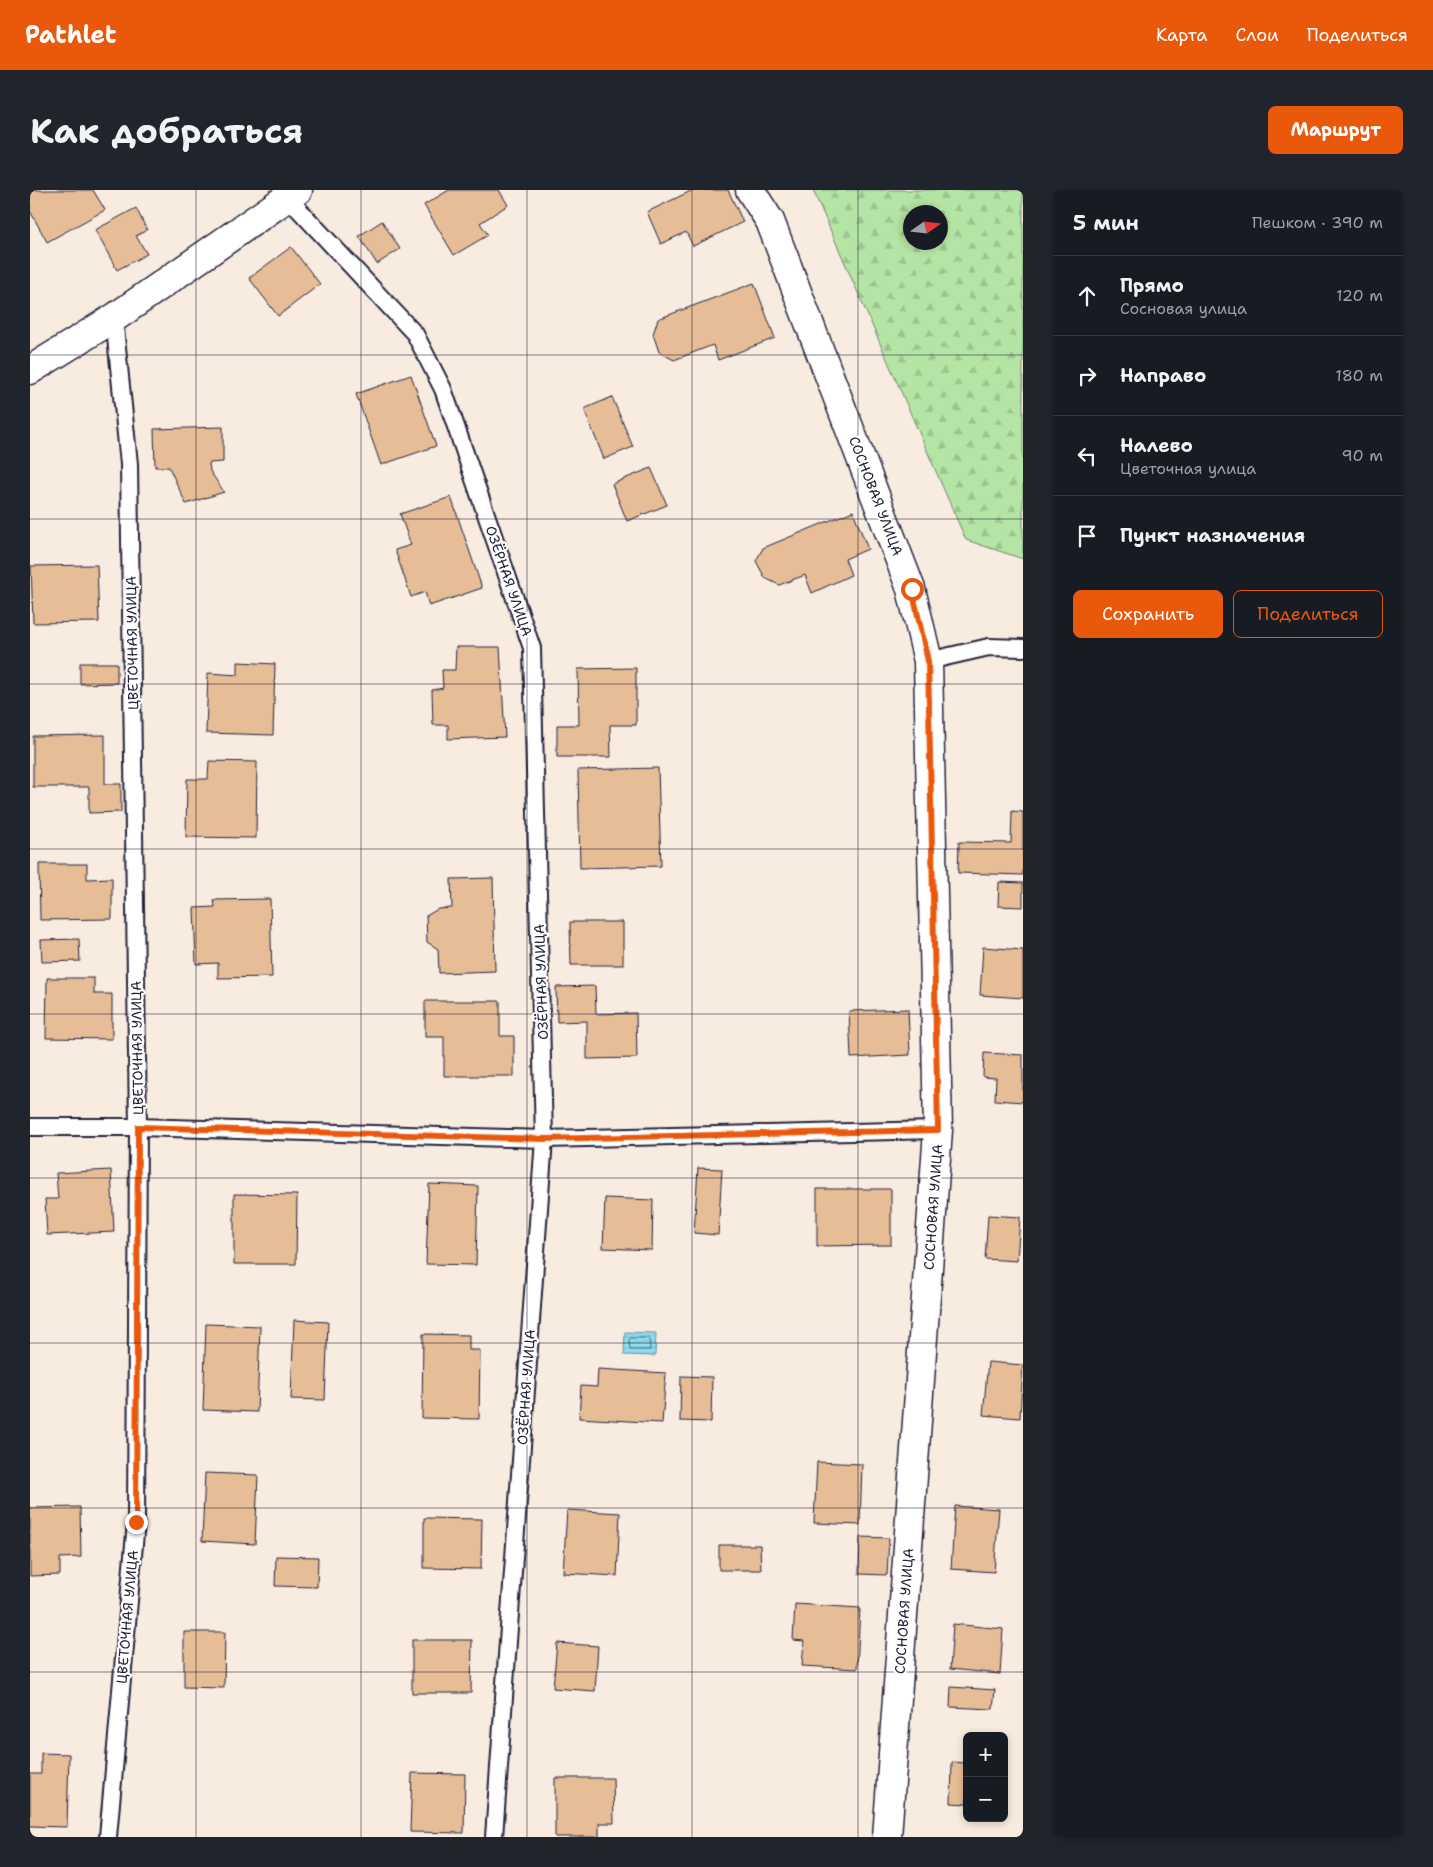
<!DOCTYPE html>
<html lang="ru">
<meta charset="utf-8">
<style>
:root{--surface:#171b24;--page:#20242c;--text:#f1f3f6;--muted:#9ea1a6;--line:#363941;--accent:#ea580c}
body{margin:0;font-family:"Shantell Sans",sans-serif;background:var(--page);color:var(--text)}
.controls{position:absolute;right:15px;bottom:15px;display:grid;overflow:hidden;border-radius:8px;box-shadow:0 2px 8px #0003}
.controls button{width:45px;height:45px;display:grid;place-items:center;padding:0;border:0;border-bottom:1px solid var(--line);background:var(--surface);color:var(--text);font:25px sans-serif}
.compass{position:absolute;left:873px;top:15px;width:45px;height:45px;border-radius:50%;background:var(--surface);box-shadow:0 2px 8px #0003;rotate:76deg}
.stop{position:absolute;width:15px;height:15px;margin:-11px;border:4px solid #ea580c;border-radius:50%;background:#fff}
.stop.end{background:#ea580c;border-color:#fff;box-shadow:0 1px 5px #0008}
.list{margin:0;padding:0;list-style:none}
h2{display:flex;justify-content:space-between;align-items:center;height:65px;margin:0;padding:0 20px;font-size:21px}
h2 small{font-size:16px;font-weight:400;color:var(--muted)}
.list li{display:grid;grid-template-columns:32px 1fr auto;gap:15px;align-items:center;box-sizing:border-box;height:80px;padding:0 20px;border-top:1px solid var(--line)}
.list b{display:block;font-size:19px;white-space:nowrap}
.list p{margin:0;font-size:16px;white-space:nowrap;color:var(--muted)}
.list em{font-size:16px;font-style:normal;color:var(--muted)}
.actions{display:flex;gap:10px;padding:15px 20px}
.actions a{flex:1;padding:11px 0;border:1px solid var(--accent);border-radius:8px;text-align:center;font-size:18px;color:var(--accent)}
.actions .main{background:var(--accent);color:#fff}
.icon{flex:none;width:28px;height:28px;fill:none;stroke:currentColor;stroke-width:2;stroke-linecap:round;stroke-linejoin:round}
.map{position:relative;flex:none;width:993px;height:1647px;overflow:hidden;border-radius:8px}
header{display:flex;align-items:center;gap:30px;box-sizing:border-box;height:70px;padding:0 25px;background:var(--accent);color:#fff}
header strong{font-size:24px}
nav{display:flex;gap:28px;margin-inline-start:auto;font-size:18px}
.intro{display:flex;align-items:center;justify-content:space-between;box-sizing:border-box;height:120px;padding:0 30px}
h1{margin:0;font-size:35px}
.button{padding:12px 22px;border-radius:8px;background:var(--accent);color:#fff;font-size:18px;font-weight:700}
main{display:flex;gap:30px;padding:0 30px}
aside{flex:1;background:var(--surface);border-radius:8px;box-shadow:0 2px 8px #0003}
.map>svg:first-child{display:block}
.forest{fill:url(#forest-firs);stroke:#6c8470;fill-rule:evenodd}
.water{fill:url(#water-rules);stroke:#6392a5}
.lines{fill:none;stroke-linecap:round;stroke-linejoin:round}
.shore{stroke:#4d6d82;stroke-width:1}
.building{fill:#e6bd96;stroke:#22223b}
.lane-casing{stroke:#22223b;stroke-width:20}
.street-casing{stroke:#22223b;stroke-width:31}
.lane{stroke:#fff;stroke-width:16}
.street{stroke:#fff;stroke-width:28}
.route{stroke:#ea580c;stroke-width:6}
.grid{fill:none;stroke:#22223b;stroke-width:1;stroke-opacity:0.55}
.labels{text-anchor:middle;stroke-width:4.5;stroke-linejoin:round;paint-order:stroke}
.street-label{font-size:14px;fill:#22223b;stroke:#fff}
</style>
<header>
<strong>Pathlet</strong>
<nav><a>Карта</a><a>Слои</a><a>Поделиться</a></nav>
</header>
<div class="intro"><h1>Как добраться</h1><a class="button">Маршрут</a></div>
<main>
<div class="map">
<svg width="993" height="1647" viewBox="0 0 993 1647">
<defs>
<pattern id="forest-firs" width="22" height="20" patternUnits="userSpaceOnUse" patternTransform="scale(1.25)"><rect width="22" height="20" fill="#b5e5a4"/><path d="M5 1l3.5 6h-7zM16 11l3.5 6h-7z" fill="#9bc48e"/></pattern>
<pattern id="water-rules" width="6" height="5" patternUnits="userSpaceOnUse" patternTransform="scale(1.25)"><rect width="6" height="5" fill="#8eddec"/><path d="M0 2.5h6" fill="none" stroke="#7abdcb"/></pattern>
</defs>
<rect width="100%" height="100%" fill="#f8ebe0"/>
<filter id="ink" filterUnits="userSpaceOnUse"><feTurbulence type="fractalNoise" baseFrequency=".02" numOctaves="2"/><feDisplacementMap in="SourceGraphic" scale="10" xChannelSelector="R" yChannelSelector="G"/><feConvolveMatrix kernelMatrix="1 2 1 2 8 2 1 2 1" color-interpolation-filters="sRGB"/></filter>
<g filter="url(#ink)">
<path class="forest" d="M783,0h210v369l-57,-19zM881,22h30v30h-30z"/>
<polygon class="water" points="595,1142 626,1143 625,1166 594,1165"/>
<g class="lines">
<polygon class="shore" points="601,1148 619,1148 620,1160 600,1160 599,1150"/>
</g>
<g class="building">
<polygon points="0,0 63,0 75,20 17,52 0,21"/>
<polygon points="419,0 469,0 478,15 450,33 458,45 424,65 394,15"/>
<polygon points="663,0 698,0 713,32 663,56 656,42 631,54 617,22"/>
<polygon points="106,18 117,40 106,46 117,64 87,80 65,40"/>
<polygon points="352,31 370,59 347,74 329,46"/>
<polygon points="261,57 290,94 248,126 219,88"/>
<polygon points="724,93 745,148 688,170 683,155 644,170 629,162 623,144 628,129"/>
<polygon points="381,185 406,256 351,275 326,204"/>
<polygon points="582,207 603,257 574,269 554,219"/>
<polygon points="193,237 193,272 179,273 180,281 194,302 156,314 139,277 125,277 124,239"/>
<polygon points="621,278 637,315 597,331 582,294"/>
<polygon points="421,307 452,398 399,416 395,402 381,407 365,360 381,355 370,324"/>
<polygon points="823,321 838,359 815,369 821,385 782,403 775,385 749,395 735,388 726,371 733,358"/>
<polygon points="67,375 69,432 3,433 1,376"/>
<polygon points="426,457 470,457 475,547 418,549 418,535 403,535 402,500 413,498 412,480 425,480"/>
<polygon points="208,472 245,474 243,545 176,543 178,483 208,485"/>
<polygon points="50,473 87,473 87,493 50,494"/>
<polygon points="606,478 606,535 580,535 581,567 527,567 527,535 549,535 548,479"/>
<polygon points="75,545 75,594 91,594 91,622 59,623 59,597 3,597 3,546"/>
<polygon points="179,571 227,572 226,648 156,647 157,589 178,589"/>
<polygon points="628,578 631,676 550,678 548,580"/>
<polygon points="982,621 993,622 993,685 928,683 929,652 981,653"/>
<polygon points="9,674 57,674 57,689 82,688 82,729 10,730"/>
<polygon points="463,688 465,781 409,783 408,759 397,752 396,726 408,719 422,718 421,689"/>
<polygon points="969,692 993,693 993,717 968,716"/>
<polygon points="240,709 242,787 188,788 188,773 166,774 164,718 185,717 184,710"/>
<polygon points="540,732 593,732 593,775 541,775"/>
<polygon points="49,749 50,771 12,772 11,750"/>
<polygon points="953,757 993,760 993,808 950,805"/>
<polygon points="17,788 64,788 64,804 82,804 82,849 16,848"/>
<polygon points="565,796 566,824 606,823 607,868 557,869 557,831 527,832 526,797"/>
<polygon points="395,811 470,811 470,846 484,846 484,886 414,886 414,847 395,847"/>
<polygon points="878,819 880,865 821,868 819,821"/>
<polygon points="954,863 993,865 993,912 965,910 966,888 953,887"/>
<polygon points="668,978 692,979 688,1045 664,1043"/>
<polygon points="81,980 84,1042 17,1045 15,1009 28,1009 26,983"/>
<polygon points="399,994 448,996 446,1075 396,1074"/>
<polygon points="787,999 861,999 861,1055 787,1056"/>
<polygon points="204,1004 267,1005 266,1074 204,1074"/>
<polygon points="575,1008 623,1010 622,1060 573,1058"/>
<polygon points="958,1025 990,1027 987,1071 955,1069"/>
<polygon points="264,1130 298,1132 295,1210 261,1209"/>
<polygon points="176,1134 230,1136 227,1222 173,1220"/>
<polygon points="393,1144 439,1145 439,1160 450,1160 449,1229 392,1228"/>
<polygon points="958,1172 993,1175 990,1228 953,1225"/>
<polygon points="568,1179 636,1183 632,1233 549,1228 551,1196 567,1197"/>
<polygon points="651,1186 682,1187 681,1232 650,1231"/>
<polygon points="787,1272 832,1274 830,1335 784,1333"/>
<polygon points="175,1283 228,1285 225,1354 172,1351"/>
<polygon points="925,1316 969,1319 964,1382 921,1379"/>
<polygon points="50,1317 51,1367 30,1368 30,1385 0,1386 0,1318"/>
<polygon points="537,1320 590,1323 587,1386 533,1383"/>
<polygon points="394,1328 452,1329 451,1379 394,1378"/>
<polygon points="830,1347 859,1348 857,1385 829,1384"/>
<polygon points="689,1355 730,1355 731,1380 689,1380"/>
<polygon points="246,1366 288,1367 287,1397 245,1396"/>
<polygon points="765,1414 830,1418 827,1479 772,1476 774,1451 763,1450"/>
<polygon points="923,1434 973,1439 970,1484 920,1479"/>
<polygon points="154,1442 195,1442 194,1498 154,1497"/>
<polygon points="382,1450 442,1450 441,1503 382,1503"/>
<polygon points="527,1453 568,1456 565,1501 523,1498"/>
<polygon points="921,1497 965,1500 963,1519 920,1517"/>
<polygon points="11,1563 39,1564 37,1637 0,1636 0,1584 11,1584"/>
<polygon points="922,1572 937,1573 937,1614 921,1613"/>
<polygon points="382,1583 435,1584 434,1643 380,1642"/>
<polygon points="525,1588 583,1588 584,1633 569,1633 569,1647 525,1647"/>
</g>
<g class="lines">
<g class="lane-casing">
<g id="lane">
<polyline points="258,8 385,144 413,199 502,458 514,949 464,1647"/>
<polyline points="898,471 959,457 993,458"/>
<polyline points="0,937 108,937 514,949 908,940"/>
<polyline points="78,1647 106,1332 108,937 99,274 84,128"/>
</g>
</g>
<g class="street-casing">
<g id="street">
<polyline points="720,0 740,31 881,399 898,471 908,940 857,1647"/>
<polyline points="0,180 84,128 268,0"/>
</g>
</g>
<use href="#lane" class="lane"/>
<use href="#street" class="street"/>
</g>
</g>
<g class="lines" filter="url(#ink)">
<polyline class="route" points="106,1332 108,937 514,949 908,940 898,471 882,399"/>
</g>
<path class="grid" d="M166,0v1647M331,0v1647M497,0v1647M662,0v1647M828,0v1647M0,165h993M0,329h993M0,494h993M0,659h993M0,824h993M0,988h993M0,1153h993M0,1318h993M0,1482h993"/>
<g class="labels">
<g class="street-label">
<text transform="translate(846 306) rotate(69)" y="5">СОСНОВАЯ УЛИЦА</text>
<text transform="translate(479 391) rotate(71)" y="5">ОЗЁРНАЯ УЛИЦА</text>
<text transform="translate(102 453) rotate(-91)" y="5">ЦВЕТОЧНАЯ УЛИЦА</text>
<text transform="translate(511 792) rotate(-92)" y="5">ОЗЁРНАЯ УЛИЦА</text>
<text transform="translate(107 858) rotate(-91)" y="5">ЦВЕТОЧНАЯ УЛИЦА</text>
<text transform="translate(903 1017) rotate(-86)" y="5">СОСНОВАЯ УЛИЦА</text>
<text transform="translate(496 1197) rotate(-86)" y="5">ОЗЁРНАЯ УЛИЦА</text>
<text transform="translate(874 1421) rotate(-86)" y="5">СОСНОВАЯ УЛИЦА</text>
<text transform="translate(97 1427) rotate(-85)" y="5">ЦВЕТОЧНАЯ УЛИЦА</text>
</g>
</g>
</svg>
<div class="controls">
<button>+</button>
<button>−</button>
</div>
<svg class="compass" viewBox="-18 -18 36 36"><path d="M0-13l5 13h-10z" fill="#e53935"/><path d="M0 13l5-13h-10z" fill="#9ea1a6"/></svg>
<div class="stop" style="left:882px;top:399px"></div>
<div class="stop end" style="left:106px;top:1332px"></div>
</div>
<aside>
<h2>5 мин<small>Пешком · 390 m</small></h2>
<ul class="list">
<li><svg class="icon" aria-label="ahead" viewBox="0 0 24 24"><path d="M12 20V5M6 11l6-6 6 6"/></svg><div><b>Прямо</b><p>Сосновая улица</p></div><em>120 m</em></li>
<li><svg class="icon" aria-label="right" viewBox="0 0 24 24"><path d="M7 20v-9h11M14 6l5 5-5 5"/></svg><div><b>Направо</b></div><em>180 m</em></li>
<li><svg class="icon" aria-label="left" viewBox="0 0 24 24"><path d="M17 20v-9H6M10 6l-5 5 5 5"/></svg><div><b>Налево</b><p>Цветочная улица</p></div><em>90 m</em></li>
<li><svg class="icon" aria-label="arrive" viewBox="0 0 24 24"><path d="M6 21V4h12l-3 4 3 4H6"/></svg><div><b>Пункт назначения</b></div></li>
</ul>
<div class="actions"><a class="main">Сохранить</a><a>Поделиться</a></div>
</aside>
</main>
